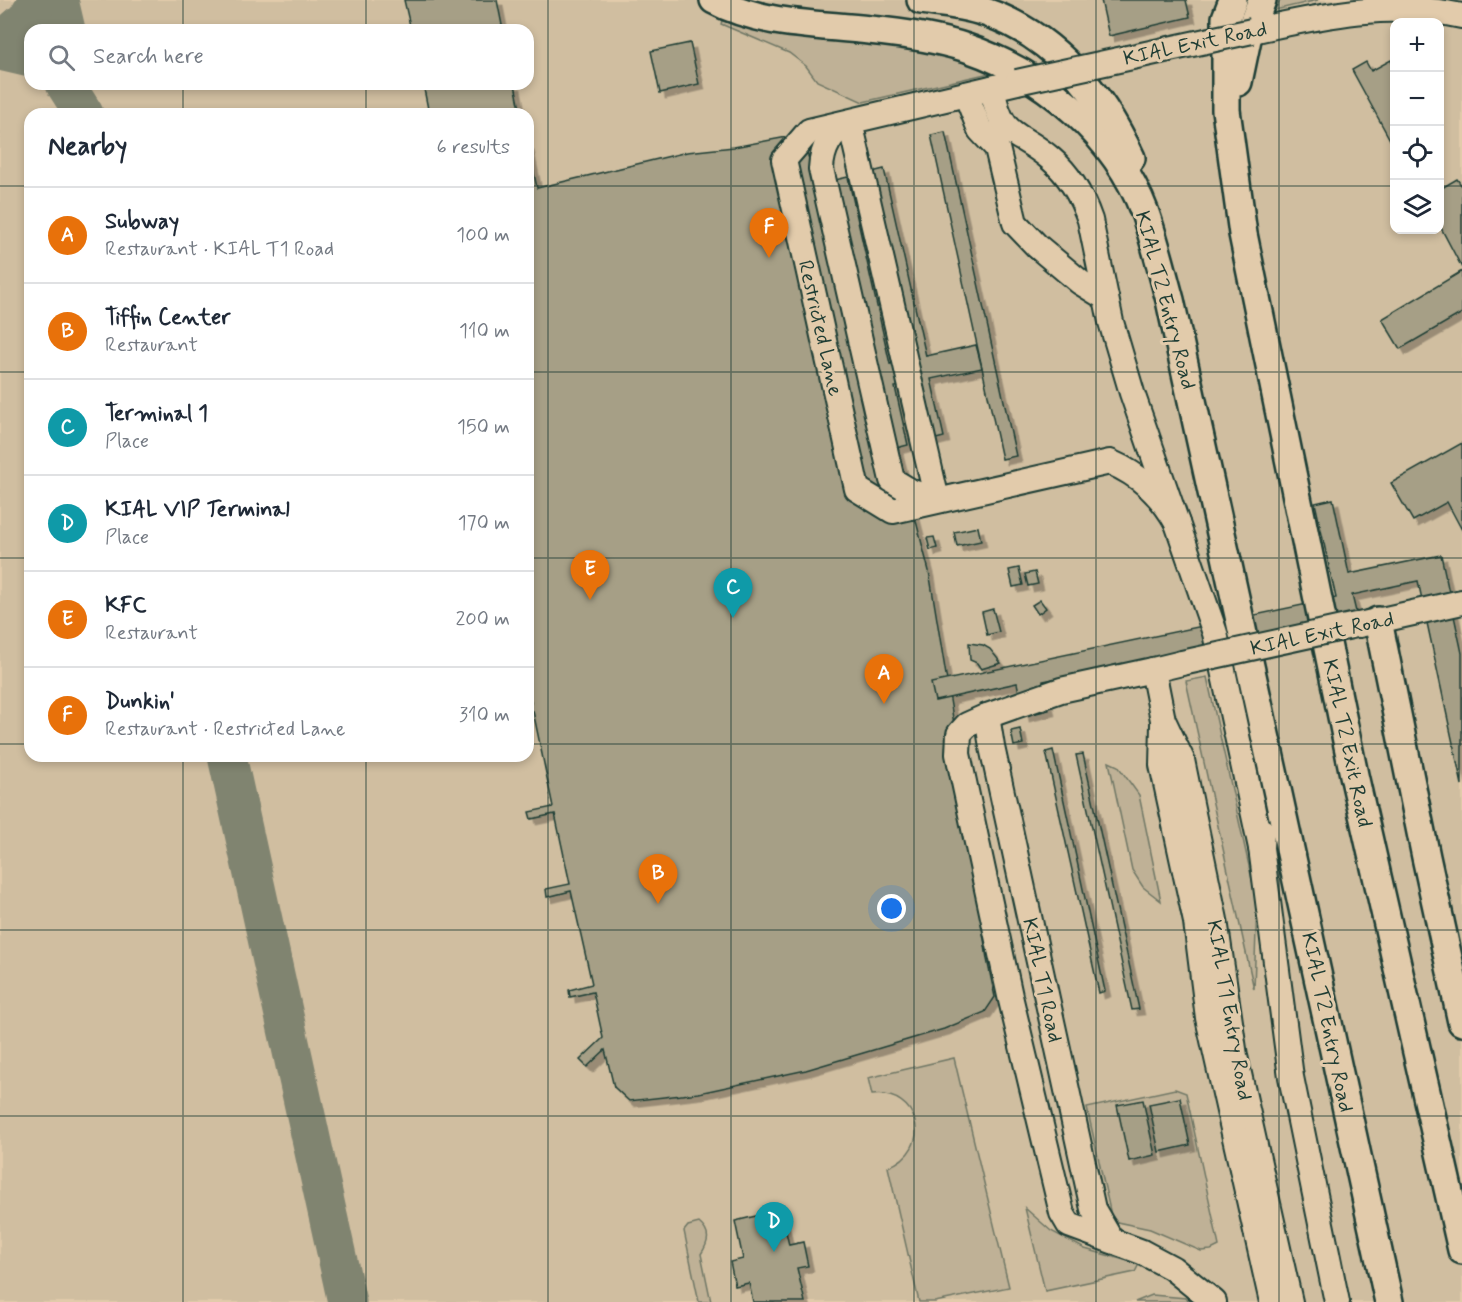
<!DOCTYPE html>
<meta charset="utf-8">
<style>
:root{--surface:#fff;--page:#f6f6f7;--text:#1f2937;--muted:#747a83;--line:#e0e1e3;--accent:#db2777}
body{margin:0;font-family:Mynerve,sans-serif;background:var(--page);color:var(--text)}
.controls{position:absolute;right:18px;top:18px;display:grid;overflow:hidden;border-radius:12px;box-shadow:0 3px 9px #0003}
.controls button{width:54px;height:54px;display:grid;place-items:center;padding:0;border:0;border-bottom:2px solid var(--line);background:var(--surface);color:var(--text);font:30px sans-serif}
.you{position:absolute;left:892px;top:909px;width:21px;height:21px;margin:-15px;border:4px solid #fff;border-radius:50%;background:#1a73e8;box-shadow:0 0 0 9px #1a73e833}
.badge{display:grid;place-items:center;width:39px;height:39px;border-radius:50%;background:var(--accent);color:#fff;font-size:20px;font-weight:700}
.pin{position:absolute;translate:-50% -50px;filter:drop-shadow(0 2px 3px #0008)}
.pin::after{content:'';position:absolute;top:32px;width:21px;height:18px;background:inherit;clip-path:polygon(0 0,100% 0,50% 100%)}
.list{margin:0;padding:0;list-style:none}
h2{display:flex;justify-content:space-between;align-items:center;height:78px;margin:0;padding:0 24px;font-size:26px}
h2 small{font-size:20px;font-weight:400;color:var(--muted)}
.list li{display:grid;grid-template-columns:39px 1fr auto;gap:18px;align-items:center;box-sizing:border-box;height:96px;padding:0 24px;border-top:2px solid var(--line)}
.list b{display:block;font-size:22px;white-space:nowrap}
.list p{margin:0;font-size:20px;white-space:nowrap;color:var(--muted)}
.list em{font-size:20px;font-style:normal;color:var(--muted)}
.icon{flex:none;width:33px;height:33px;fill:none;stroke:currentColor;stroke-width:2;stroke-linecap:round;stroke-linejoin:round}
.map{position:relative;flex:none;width:1462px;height:1302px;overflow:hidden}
.search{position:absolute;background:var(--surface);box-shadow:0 3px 9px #0003;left:24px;top:24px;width:510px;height:66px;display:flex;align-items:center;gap:15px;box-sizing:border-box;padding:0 21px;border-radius:18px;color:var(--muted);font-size:22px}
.panel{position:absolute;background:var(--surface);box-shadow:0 3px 9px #0003;left:24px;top:108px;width:510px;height:654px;border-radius:18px}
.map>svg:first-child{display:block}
.built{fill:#d0bea0;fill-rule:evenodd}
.green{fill:#bfb196;stroke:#6f7765;stroke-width:1.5}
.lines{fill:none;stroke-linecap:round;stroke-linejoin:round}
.taxiway{stroke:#808470;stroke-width:39}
.building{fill:#a69f86;stroke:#1f3d34;stroke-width:1.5;filter:url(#shadow)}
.secondary-casing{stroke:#1f3d34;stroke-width:28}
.primary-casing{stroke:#1f3d34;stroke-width:32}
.secondary{stroke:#e2cbab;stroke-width:24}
.primary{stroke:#e2cbab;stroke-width:27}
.secondary-bridge-casing{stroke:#1f3d34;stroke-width:28;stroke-linecap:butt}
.secondary-bridge{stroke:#e2cbab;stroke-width:24}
.grid{fill:none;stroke:#1f3d34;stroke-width:1.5;stroke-opacity:0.55}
.labels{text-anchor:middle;stroke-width:6;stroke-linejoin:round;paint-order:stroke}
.street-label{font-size:21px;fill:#1f3d34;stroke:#e2cbab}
</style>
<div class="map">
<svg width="1462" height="1302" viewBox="0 0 1462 1302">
<defs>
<filter id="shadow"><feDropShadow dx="5.5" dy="5.5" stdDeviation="0" flood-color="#0004"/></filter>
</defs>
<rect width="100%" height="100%" fill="#e2cbab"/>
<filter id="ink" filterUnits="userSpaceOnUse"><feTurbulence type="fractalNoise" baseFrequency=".0167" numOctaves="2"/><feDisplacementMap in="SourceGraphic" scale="12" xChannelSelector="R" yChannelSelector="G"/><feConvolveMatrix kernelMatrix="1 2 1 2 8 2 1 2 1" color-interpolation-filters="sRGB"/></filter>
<g filter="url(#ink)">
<path class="built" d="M0,0h1462v1302h-1462zM1394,22h46v208h-46zM30,30h498v54h-498zM30,114h498v642h-498z"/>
<g class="green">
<polygon points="1280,0 1318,0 1275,10"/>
<polygon points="723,17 906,41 994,72 863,102 817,81 806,66 789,53 721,24"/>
<polygon points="1207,677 1257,902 1254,989 1186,681"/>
<polygon points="1109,762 1118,766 1139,795 1161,901 1143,887 1132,870"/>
<path d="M954,1058l55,229 -74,15h-16l-31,-135c46,-17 32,-78 -16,-72l-4,-17z"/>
<polygon points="1175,1089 1186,1093 1219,1246 1211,1250 1201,1251 1150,1229 1117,1222 1111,1215 1087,1108"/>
<polygon points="1025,1208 1051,1231 1085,1249 1139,1264 1135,1272 1045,1291"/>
<path d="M699,1223c12,10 10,19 2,31l10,48h-12l-15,-71 4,-5z"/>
<polygon points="1152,1295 1186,1298 1189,1302 1135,1302"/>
</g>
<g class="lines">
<g class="taxiway">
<polyline points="59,0 66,30"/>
<polyline points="0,42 26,20 38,0"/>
<polyline points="0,51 30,58"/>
<polyline points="65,84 84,114"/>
<polyline points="227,756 347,1302"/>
</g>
</g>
<g class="building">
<polygon points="404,0 497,0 503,30 411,30"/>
<polygon points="1101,0 1186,0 1190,17 1109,36"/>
<polygon points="690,43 699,84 660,93 651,51"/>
<polygon points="1391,60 1394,67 1394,147 1352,70 1366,62 1371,71"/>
<polygon points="423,84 515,84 521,114 429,114"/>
<polygon points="945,132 1016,456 1002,459 931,135"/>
<polygon points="787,137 798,138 804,144 871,348 929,571 969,816 972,857 987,959 995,997 985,1012 944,1029 806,1070 699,1093 629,1101 614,1087 605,1050 587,1067 580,1060 603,1038 593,992 570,997 569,990 592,984 571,891 547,897 546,889 570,884 555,814 531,819 529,812 553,807 533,711 528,712 528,704 531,703 528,689 528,145 537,188 687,152 734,147"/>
<polygon points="884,169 926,356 976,345 982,368 931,379 944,437 932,440 919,382 895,387 908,445 896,448 835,180 848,177 890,364 914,359 872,172"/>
<polygon points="1457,179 1462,186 1462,268 1440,226 1440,189"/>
<polygon points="1462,271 1462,313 1400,349 1382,319"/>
<polygon points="1462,443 1462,530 1447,502 1413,521 1391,483"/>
<polygon points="1333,499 1349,574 1441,555 1462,653 1462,785 1418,581 1352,595 1357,616 1043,681 1049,710 1024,716 1017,683 935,701 931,683 1336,598 1315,503"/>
<polygon points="978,527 981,541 957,546 954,532"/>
<polygon points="934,537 937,548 930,550 927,538"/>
<polygon points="1019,568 1023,585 1013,587 1009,570"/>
<polygon points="1035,572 1038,584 1028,586 1025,574"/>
<polygon points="1040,600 1046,608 1038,614 1032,605"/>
<polygon points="993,609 999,632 987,635 982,612"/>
<polygon points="969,643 983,645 990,649 1001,663 981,669 977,663 970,660"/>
<polygon points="1020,729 1023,744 1014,746 1011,731"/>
<polygon points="1053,750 1105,991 1099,993 1046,752"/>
<polygon points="1083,754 1139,1009 1132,1010 1076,755"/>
<polygon points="1180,1098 1190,1145 1159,1152 1149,1104"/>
<polygon points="1143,1100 1155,1155 1129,1161 1117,1105"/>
<polygon points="781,1210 789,1245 803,1242 808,1266 797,1268 805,1302 753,1302 749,1283 735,1286 730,1262 743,1259 735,1221"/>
</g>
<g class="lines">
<g class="secondary-casing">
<g id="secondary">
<path d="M1252,31c69,-15 140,-31 210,-15"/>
<path d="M1017,82l-208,49 -25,29 73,329 36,22 217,-49c30,13 51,32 67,61"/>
<path d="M992,88c10,53 24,41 59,71 19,16 31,38 39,61l21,102 21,71 83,240 46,215"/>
<polyline points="966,94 980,130 997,148 1015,223 1037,246 1080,282 1106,298"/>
<polyline points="850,122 937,500"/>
<path d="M848,123c-18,10 -26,26 -27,46l71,311 20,12 25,8"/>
<polyline points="1359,625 1462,602"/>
<polyline points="1182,663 1153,670 1163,720 1182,760 1215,920 1235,1056 1290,1302"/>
<polyline points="1153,670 1061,690 987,716 967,725 959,734 958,754 1010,996 1062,1213 1069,1225 1142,1252 1172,1268 1214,1302"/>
<polyline points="987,716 992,747 1093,1209 1111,1240"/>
<polyline points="1163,725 1162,765 1196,922 1208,1018 1272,1302"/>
<polyline points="1262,831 1261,848 1291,1077 1337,1302"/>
</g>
</g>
<g class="primary-casing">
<g id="primary">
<path d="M714,0c46,25 103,24 155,30 32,3 67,8 98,18 77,26 149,87 178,165 10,28 17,58 25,87l219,1002"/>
<path d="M921,0c22,3 43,5 64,12 69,23 116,81 146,146"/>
<polyline points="1233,0 1226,18 1226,110 1243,234 1354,775 1462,1250"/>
<polyline points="1238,82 1247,39 1262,0"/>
<polyline points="1378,621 1426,857 1462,1022"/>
</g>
</g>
<use href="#secondary" class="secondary"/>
<use href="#primary" class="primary"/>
<g class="secondary-bridge-casing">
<g id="secondary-bridge">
<polyline points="1017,82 1252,31"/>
<polyline points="1182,663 1356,625"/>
</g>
</g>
<use href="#secondary-bridge" class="secondary-bridge"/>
</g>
</g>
<path class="grid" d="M183,0v30M366,0v30M548,0v1302M731,0v1302M914,0v1302M1096,0v1302M1279,0v1302M183,84v30M366,84v30M0,186h30M528,186h866M1440,186h22M0,372h30M528,372h934M0,558h30M528,558h934M0,744h30M528,744h934M183,756v546M366,756v546M0,930h1462M0,1116h1462"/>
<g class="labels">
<g class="street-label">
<text transform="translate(1195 43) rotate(-12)" y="7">KIAL Exit Road</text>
<text transform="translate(1166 300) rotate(75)" y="7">KIAL T2 Entry Road</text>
<text transform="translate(821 328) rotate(77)" y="7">Restricted Lane</text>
<text transform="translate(1322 633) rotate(-12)" y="7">KIAL Exit Road</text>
<text transform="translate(1348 743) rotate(78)" y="7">KIAL T2 Exit Road</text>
<text transform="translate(1043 980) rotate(78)" y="7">KIAL T1 Road</text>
<text transform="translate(1230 1010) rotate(80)" y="7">KIAL T1 Entry Road</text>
<text transform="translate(1328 1022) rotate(78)" y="7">KIAL T2 Entry Road</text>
</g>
</g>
</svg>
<div class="controls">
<button>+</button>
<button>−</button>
<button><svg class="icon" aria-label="locate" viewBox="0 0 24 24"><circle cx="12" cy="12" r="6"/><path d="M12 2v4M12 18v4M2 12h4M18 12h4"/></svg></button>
<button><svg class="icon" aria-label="layers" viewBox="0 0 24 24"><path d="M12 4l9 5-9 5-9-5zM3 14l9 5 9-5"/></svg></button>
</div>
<div class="you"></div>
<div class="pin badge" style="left:884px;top:704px;background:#e8710a">A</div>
<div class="pin badge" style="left:658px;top:904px;background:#e8710a">B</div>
<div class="pin badge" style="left:733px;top:618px;background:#0f9aa8">C</div>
<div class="pin badge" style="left:774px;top:1252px;background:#0f9aa8">D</div>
<div class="pin badge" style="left:590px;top:600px;background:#e8710a">E</div>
<div class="pin badge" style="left:769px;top:258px;background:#e8710a">F</div>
<div class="search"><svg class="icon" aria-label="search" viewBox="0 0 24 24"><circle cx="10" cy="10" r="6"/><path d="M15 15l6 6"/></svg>Search here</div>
<section class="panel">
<h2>Nearby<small>6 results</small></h2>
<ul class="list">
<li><span class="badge" style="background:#e8710a">A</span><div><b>Subway</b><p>Restaurant · KIAL T1 Road</p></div><em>100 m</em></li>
<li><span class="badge" style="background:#e8710a">B</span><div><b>Tiffin Center</b><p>Restaurant</p></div><em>110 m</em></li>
<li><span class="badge" style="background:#0f9aa8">C</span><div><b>Terminal 1</b><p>Place</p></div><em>150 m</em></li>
<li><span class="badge" style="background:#0f9aa8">D</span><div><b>KIAL VIP Terminal</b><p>Place</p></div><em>170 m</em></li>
<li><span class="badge" style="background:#e8710a">E</span><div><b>KFC</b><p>Restaurant</p></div><em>200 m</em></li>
<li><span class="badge" style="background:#e8710a">F</span><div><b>Dunkin'</b><p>Restaurant · Restricted Lane</p></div><em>310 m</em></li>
</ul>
</section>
</div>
